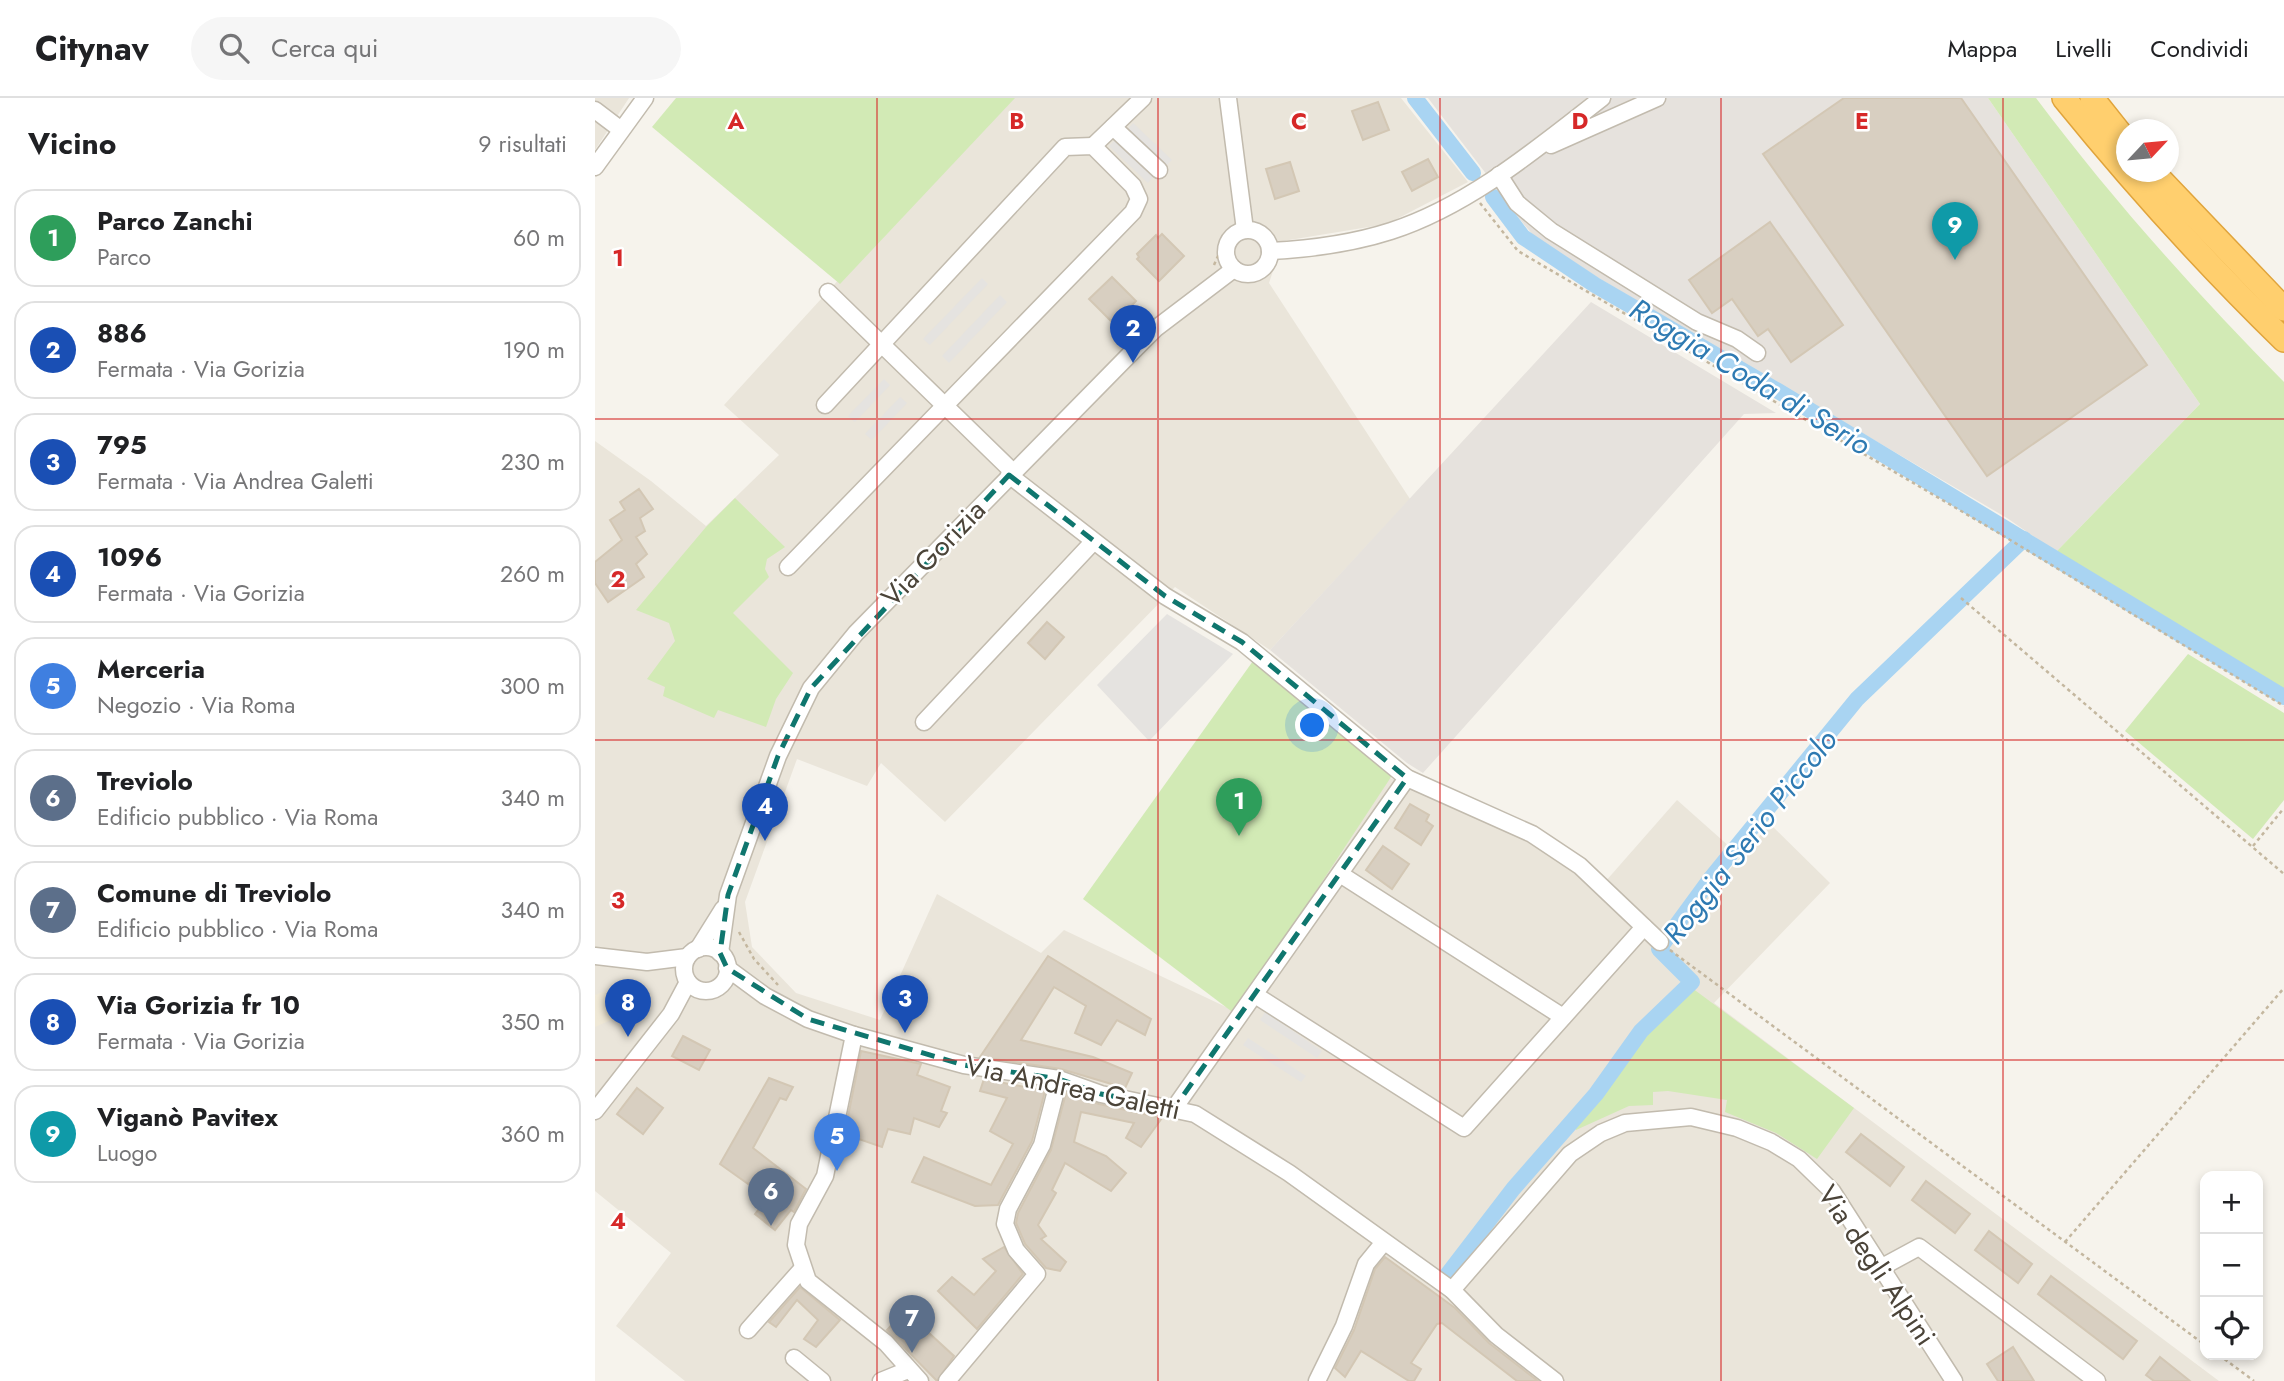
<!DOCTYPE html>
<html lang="it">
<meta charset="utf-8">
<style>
:root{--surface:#fff;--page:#f6f6f6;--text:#202124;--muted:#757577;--line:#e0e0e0;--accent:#fc3f1d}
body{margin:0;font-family:Jost,sans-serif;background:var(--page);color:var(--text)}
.controls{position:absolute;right:21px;bottom:21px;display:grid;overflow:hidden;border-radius:14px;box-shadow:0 4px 10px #0003}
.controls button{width:63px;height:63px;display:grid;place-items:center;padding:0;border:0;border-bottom:2px solid var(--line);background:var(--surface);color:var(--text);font:35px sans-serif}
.compass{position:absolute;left:1521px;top:21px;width:63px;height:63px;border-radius:50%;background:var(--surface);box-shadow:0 4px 10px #0003;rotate:64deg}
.you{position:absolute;left:718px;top:628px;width:24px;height:24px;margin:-18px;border:5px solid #fff;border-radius:50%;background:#1a73e8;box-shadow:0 0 0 10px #1a73e833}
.badge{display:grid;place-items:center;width:46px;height:46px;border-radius:50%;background:var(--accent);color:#fff;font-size:23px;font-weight:700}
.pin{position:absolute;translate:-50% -58px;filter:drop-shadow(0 2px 4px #0008)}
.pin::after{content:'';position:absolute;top:37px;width:24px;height:21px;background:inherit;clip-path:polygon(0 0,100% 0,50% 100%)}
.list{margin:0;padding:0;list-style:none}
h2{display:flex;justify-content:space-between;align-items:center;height:91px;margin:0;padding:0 28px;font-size:30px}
h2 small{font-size:23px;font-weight:400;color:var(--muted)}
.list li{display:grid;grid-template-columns:46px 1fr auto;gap:21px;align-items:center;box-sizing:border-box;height:98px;margin:0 14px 14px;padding:0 14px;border:2px solid var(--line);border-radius:21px}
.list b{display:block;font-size:26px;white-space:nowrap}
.list p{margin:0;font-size:23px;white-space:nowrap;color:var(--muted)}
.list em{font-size:23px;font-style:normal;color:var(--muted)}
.icon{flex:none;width:38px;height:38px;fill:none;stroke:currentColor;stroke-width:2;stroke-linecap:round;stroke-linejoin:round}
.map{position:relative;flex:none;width:1689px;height:1283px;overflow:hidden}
header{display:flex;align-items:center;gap:42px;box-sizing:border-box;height:98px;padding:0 35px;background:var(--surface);border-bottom:2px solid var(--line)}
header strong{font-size:33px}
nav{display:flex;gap:38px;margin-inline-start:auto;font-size:24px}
.search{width:490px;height:63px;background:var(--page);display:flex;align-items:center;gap:18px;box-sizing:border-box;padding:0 24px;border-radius:38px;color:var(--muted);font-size:26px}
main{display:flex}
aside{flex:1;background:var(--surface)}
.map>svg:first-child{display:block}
.residential{fill:#eae5da}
.industrial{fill:#e6e2dd}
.education{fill:#efe8d6}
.green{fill:#d2eab5}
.parking{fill:#e5e3e0}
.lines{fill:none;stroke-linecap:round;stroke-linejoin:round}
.canal{stroke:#a9d4f2;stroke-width:16}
.building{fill:#d8cfc1;stroke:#d3c7b4;stroke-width:2}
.minor-casing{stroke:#c2bbae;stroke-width:19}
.highway-casing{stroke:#e0a43c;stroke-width:26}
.path{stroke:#c4b79f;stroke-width:2.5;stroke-dasharray:3.5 3.5;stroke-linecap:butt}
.minor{stroke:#fff;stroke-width:16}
.highway{stroke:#ffcf6e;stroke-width:23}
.marked{fill:none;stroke:#0f766e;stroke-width:5;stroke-dasharray:14 9;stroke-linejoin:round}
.grid{fill:none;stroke:#d62828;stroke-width:2;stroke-opacity:0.55}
.labels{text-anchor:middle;stroke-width:5;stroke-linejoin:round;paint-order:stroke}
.street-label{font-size:28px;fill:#4b4439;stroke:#fff}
.water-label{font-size:30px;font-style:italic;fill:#2e7ab2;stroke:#fff}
.grid-label{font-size:23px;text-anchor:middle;font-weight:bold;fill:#d62828;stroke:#fff;stroke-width:5;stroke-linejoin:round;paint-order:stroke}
</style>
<header>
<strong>Citynav</strong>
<div class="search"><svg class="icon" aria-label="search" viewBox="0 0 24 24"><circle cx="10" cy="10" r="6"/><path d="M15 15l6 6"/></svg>Cerca qui</div>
<nav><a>Mappa</a><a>Livelli</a><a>Condividi</a></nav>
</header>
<main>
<aside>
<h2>Vicino<small>9 risultati</small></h2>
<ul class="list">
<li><span class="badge" style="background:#2e9e5b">1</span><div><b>Parco Zanchi</b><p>Parco</p></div><em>60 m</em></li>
<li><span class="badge" style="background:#1a4fb4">2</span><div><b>886</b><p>Fermata · Via Gorizia</p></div><em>190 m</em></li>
<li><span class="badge" style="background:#1a4fb4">3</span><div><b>795</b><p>Fermata · Via Andrea Galetti</p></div><em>230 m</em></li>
<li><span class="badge" style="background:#1a4fb4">4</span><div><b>1096</b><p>Fermata · Via Gorizia</p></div><em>260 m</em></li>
<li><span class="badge" style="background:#3f7fe0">5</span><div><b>Merceria</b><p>Negozio · Via Roma</p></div><em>300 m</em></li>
<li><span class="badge" style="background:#5c6f8a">6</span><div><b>Treviolo</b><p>Edificio pubblico · Via Roma</p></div><em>340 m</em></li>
<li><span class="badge" style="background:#5c6f8a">7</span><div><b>Comune di Treviolo</b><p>Edificio pubblico · Via Roma</p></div><em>340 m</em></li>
<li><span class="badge" style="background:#1a4fb4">8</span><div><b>Via Gorizia fr 10</b><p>Fermata · Via Gorizia</p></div><em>350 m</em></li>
<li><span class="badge" style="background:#0f9aa8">9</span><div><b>Viganò Pavitex</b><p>Luogo</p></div><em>360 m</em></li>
</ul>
</aside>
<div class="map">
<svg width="1689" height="1283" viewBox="0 0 1689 1283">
<rect width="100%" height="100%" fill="#f6f3ec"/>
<g class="residential">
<polygon points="0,0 34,0 0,52"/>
<polygon points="410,0 806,0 873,84 792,126 688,143 674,185 815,401 675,552 580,489 350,724 286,665 272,688 202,661 150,804 157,849 201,895 285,922 342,796 446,855 469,832 631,909 793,679 936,742 982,771 1064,851 1175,726 1235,785 1119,905 1624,1283 90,1283 21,1228 76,1155 0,1093 0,343 56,383 111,428 184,357 129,307"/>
<polygon points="1082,702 1136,750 1066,839 1010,784"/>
</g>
<g class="industrial">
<polygon points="833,0 992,0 892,77"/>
<polygon points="1012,0 1393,0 1605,306 1461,454 1412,420 1002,179 938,137 897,88"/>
<polygon points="996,204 1181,315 1149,316 828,675 812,665 675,552"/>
</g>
<polygon class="education" points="31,885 41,911 0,929 0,897"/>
<g class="green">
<polygon points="81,0 420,0 245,186 57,29"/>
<path d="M1393,0h48c75,100 160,195 248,284v307l-228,-137 144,-148z"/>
<polygon points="140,400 190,449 172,461 170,471 174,479 138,515 198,575 181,601 171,629 123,612 119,620 68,598 70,589 52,581 80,543 74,525 41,512 111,429"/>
<polygon points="1593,556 1689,615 1689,702 1658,741 1530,633"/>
<polygon points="658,563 798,676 640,916 488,801"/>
<polygon points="1097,890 1259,1010 1222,1061 1181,1035 1130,1014 1132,1002 1073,993 1058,994 1058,1007 1034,1008 981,1032 979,1027 1005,998 1047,938"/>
</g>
<g class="parking">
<polygon points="538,25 577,62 570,69 532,32"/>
<polygon points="521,41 559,78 553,85 514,48"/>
<polygon points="387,180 393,186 335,247 328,241"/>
<polygon points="405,197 412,204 354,265 347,258"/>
<polygon points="289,281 295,287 260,324 253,318"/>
<polygon points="305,299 312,305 277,342 270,336"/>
<polygon points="572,516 638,556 554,643 502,587"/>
<polygon points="670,914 727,953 722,960 665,922"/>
<polygon points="653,940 711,978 706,984 648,947"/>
</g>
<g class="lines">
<g class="canal">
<polyline points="820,0 878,75"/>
<polyline points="898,99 928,139 1000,187 1183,293 1689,599"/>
<polyline points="849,1181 918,1091 1001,996 1046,933 1097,884 1064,851 1116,780 1262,601 1429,441"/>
</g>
</g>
<g class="building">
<polygon points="1249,0 1366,0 1552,267 1392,378 1168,56"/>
<polygon points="783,4 794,32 768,42 757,13"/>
<polygon points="833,61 843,79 817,93 807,74"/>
<polygon points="695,64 704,93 680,101 671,71"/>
<polygon points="1175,124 1248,227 1196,264 1173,231 1163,238 1137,201 1117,215 1094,182"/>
<polygon points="567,136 589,158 564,183 542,161 544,159 542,156 561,137 563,140"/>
<polygon points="517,179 541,203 519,226 494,201"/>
<polygon points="44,391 58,411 45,420 50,433 41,439 52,456 41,466 49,479 13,504 0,485 0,464 27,442 15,422 30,412 25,404"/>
<polygon points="452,524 469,539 450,561 433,545"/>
<polygon points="815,706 834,717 831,723 838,728 826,747 800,730"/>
<polygon points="788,748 814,766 797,791 771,772"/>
<polygon points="453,858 556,921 550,937 522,922 506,947 480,935 491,908 459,889 426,942 498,959 537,975 530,990 466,971 385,959"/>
<polygon points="88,938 115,952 104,972 77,958"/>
<polygon points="266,953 326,966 322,977 355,989 346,1013 352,1015 344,1029 319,1020 315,1036 293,1031 287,1049 261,1040 259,1051 247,1049"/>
<polygon points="174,980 198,989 191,1002 185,1000 158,1050 211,1091 199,1114 196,1112 180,1132 160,1116 173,1100 125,1066"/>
<polygon points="389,981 450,993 437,1043 403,1107 380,1108 317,1084 329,1059 396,1087 418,1046 395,1033 412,1000 385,993"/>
<polygon points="42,990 68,1010 48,1036 22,1016"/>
<polygon points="471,995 504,1006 567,1020 546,1049 531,1040 539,1025 486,1014 479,1044 511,1058 531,1075 516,1093 470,1065 457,1092 461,1095 443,1127 451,1138 446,1141 471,1164 465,1173 451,1170 430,1146 421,1125 423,1115 456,1052"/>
<polygon points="1266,1036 1309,1069 1295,1088 1251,1054"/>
<polygon points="1331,1083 1375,1116 1360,1135 1317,1102"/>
<polygon points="1394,1133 1437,1166 1423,1185 1380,1152"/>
<polygon points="409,1149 428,1176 382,1231 343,1193 357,1179 379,1197 401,1173 388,1161"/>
<polygon points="790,1159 860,1210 894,1245 943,1283 922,1283 847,1225 842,1226 816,1265 826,1271 819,1283 814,1283 766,1253 750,1279 740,1270 759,1232 780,1171"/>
<polygon points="1456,1178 1542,1243 1528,1261 1443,1196"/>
<polygon points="205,1189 245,1222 221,1249 209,1241 223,1222 202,1202 181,1229 174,1224"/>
<polygon points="310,1213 359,1258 342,1283 292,1232"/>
<polygon points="1418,1249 1439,1283 1403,1283 1392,1266"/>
<polygon points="1565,1259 1595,1283 1559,1283 1551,1277"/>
</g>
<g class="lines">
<g class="minor-casing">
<g id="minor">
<polyline points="633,0 650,132"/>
<polyline points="0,12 25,31"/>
<polyline points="518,29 564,72"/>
<polyline points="956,47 1062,0"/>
<polyline points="498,48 548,0"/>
<polyline points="0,69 50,0"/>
<polyline points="904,77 922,105 956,133 1102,224 1142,241 1162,255"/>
<circle cx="653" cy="154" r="22"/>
<path d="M675,153c39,-2 84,-8 121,-20 78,-25 148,-84 211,-133"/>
<polyline points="233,194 417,373"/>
<polyline points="414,377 570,498 647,544 812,680 937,736 985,768 1065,844"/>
<polyline points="193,469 538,114 544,101 538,88 498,48 470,49 230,307"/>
<polyline points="329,624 498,444"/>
<polyline points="745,776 968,919"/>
<circle cx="111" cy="871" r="22"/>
<polyline points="103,851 128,811"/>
<polyline points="125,855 133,797 183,658 216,590 261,535 541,250 560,231 639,171"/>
<polyline points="0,858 52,864 92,859"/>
<polyline points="132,870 170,898 213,921 259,937 369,967 464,981 506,996 600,1016 694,1075 857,1192 901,1237 960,1283"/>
<polyline points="660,897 869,1030 1049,829"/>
<polyline points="259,937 230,1078 204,1126 201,1147 213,1183 291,1245 325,1283"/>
<polyline points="580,1009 812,680"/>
<polyline points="0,1013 76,916 93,884"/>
<polyline points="1287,1169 1324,1149 1502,1283"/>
<polyline points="857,1192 975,1056 1006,1035 1030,1025 1096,1019 1142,1030 1176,1044 1204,1061 1237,1093 1359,1283"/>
<polyline points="153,1232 207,1171"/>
<polyline points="199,1260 227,1283"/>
<polyline points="286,1283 313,1272"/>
<polyline points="352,1283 442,1176 421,1152 410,1126 413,1111 447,1047 464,981"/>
<polyline points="722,1283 749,1228 771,1166 789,1144"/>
</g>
</g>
<g class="highway-casing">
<g id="highway">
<path d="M1469,0c69,85 142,166 220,242"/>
<polyline points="1497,0 1532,44"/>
<polyline points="1558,74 1689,211"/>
</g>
</g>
<g class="path">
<polyline points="885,105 923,153 1407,437 1689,608"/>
<polyline points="619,167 635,131"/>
<polyline points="1366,500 1689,776"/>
<polyline points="1658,748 1689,710"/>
<polyline points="144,834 159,861 183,887"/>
<polyline points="1075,852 1610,1247"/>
<polyline points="1470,1144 1689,890"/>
<polyline points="1624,1257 1659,1283"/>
</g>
<use href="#minor" class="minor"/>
<use href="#highway" class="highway"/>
</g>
<path class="marked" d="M414,377l156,121 77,46 165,136 -232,329 -74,-13 -42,-15 -95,-14 -156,-46 -81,-51 -7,-15 8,-58 50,-139 33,-68z"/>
<path class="grid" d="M282,0v1283M563,0v1283M845,0v1283M1126,0v1283M1408,0v1283M0,321h1689M0,642h1689M0,962h1689"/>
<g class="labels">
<g class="street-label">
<text transform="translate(338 455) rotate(-46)" y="10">Via Gorizia</text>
<text transform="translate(478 989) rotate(12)" y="10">Via Andrea Galetti</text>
<text transform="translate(1282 1167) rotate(56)" y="10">Via degli Alpini</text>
</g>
<g class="water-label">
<text transform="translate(1155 279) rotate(31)" y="10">Roggia Coda di Serio</text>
<text transform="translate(1155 739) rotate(-52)" y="10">Roggia Serio Piccolo</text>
</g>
</g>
<g class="grid-label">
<text x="141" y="31">A</text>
<text x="422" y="31">B</text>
<text x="704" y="31">C</text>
<text x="985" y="31">D</text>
<text x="1267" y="31">E</text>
<text x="23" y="168">1</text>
<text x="23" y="489">2</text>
<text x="23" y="810">3</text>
<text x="23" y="1131">4</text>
</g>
</svg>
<div class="controls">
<button>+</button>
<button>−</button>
<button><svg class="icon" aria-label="locate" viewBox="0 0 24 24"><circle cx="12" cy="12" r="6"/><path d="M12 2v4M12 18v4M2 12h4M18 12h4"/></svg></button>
</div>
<svg class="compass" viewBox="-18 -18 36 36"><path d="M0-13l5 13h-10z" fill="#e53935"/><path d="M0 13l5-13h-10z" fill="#757577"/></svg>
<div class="you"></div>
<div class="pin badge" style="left:644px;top:738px;background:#2e9e5b">1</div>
<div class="pin badge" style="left:538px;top:265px;background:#1a4fb4">2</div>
<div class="pin badge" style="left:310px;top:935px;background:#1a4fb4">3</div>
<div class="pin badge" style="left:170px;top:743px;background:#1a4fb4">4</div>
<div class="pin badge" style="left:242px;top:1073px;background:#3f7fe0">5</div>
<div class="pin badge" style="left:176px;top:1128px;background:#5c6f8a">6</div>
<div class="pin badge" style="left:317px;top:1255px;background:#5c6f8a">7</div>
<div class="pin badge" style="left:33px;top:939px;background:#1a4fb4">8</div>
<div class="pin badge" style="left:1360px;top:162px;background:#0f9aa8">9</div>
</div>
</main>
